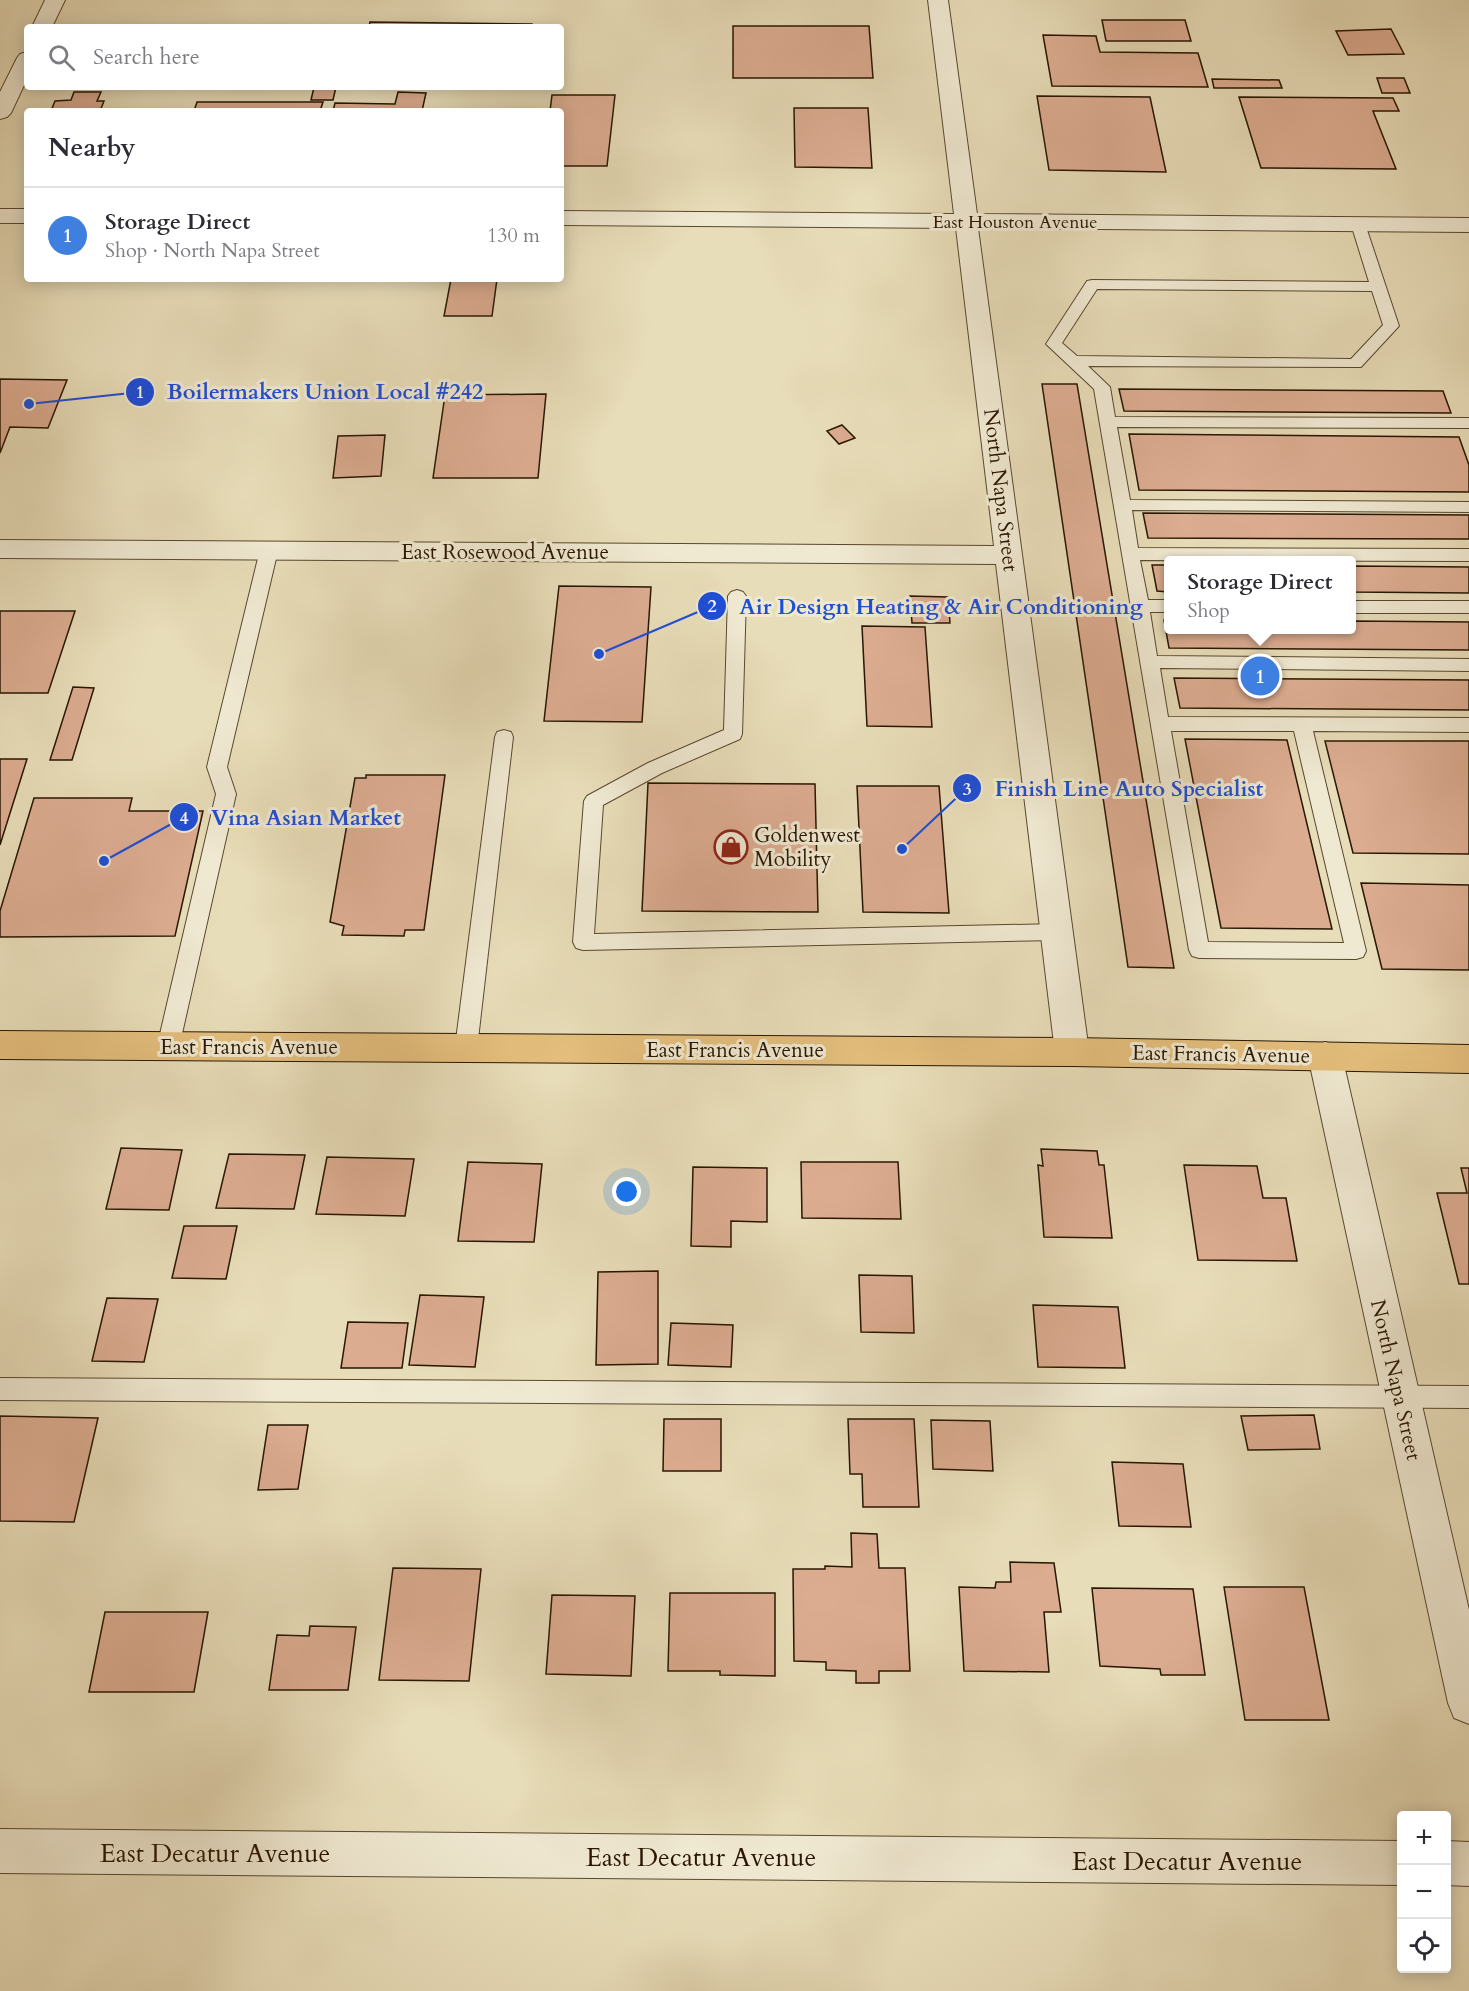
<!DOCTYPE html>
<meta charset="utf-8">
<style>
:root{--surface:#fff;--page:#f7f7f7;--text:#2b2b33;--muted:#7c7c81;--line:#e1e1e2;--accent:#d93025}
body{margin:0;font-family:Cardo,serif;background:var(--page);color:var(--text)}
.controls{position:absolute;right:18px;bottom:18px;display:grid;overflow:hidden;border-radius:6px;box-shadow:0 3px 15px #0003}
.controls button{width:54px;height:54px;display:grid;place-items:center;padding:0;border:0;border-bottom:2px solid var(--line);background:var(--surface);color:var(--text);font:30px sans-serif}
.you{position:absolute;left:627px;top:1192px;width:21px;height:21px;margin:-15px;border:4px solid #fff;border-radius:50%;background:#1a73e8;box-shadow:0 0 0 9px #1a73e833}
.badge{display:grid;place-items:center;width:39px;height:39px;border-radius:50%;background:var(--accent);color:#fff;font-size:20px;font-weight:700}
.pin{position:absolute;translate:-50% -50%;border:3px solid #fff;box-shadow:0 2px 6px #0006}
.popup{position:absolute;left:1164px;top:556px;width:192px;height:78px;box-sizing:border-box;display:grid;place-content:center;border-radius:6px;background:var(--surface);filter:drop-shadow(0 2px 4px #0005);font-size:20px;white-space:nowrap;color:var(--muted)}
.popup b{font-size:22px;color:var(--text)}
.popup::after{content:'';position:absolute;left:50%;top:100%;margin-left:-12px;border:12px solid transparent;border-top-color:var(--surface)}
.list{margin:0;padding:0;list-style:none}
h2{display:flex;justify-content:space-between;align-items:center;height:78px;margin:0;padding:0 24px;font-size:26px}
h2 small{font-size:20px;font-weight:400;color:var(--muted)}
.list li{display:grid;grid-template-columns:39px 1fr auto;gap:18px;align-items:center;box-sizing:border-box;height:96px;padding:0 24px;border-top:2px solid var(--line)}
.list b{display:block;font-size:22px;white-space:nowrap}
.list p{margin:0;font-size:20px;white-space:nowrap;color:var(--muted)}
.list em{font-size:20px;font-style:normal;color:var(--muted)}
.icon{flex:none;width:33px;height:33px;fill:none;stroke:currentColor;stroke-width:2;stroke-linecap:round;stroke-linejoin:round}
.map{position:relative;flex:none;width:1469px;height:1991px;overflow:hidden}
.search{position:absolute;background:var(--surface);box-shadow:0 3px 15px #0003;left:24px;top:24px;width:540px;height:66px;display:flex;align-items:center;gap:15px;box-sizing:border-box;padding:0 21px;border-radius:6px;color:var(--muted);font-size:22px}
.panel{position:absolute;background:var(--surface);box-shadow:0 3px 15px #0003;left:24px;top:108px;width:540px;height:174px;border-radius:6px}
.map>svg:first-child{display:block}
.building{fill:#dcac91;stroke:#281600;stroke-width:1.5}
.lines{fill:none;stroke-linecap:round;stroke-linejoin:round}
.lane-casing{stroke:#58482e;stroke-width:2}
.street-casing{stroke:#58482e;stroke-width:2}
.primary-casing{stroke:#281600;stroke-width:2}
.lane{fill:#f0e9d2;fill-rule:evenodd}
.street{fill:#f0e9d2;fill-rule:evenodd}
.primary{fill:#e4be7c;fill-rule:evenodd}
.labels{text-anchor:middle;stroke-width:6;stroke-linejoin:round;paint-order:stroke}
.far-street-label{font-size:18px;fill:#281600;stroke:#f0e9d2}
.street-label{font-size:21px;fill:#281600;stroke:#f0e9d2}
.poi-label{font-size:21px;fill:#281600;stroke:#f0e9d2;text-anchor:start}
.near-street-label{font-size:26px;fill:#281600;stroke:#f0e9d2}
.leader{fill:none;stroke:#1d4ed8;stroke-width:2}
.callout-dot{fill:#1d4ed8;stroke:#f0e9d2;stroke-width:2}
.mark-label{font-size:18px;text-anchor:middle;font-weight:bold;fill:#fff}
.callout-label{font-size:22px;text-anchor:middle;font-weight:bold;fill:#1d4ed8;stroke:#f0e9d2;stroke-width:6;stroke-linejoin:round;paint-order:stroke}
</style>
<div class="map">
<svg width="1469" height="1991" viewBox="0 0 1469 1991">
<rect width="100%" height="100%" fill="#e8ddb9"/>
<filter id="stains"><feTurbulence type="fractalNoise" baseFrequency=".00333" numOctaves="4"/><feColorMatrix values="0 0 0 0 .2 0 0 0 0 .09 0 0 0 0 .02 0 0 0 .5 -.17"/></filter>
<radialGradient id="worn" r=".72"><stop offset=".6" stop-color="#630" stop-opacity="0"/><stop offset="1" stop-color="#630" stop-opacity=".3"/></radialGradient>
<g class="building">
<polygon points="1102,20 1185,20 1191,41 1106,41"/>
<polygon points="370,22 532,24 532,27 369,27"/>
<polygon points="733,26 869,26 873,78 733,78"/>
<polygon points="1391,29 1404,54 1348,55 1336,31"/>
<polygon points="1043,35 1096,36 1100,52 1198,53 1208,87 1052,86"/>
<polygon points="1377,78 1404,78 1410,93 1382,93"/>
<polygon points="1212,79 1279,80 1282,88 1214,88"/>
<polygon points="314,87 336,87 333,100 311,100"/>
<polygon points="74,92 101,92 97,101 104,101 100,111 51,111 55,101 71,100"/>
<polygon points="398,92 426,93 422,111 333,111 335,103 395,104"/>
<polygon points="552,95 615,95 607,166 561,166 561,111 550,111"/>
<polygon points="1037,96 1150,97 1166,172 1049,170"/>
<polygon points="1239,97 1393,98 1399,111 1373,111 1396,169 1261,168"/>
<polygon points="197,102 323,102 320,111 194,111"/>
<polygon points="794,108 868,108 872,168 795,167"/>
<polygon points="451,279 497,279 492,316 444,316"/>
<polygon points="0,379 67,380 48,428 10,427 0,453"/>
<polygon points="1042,384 1077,384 1174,968 1128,967"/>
<polygon points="1119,389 1443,391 1451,413 1124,411"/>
<polygon points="546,394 538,478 433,478 445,395"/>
<polygon points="842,425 855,438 839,444 827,431"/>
<polygon points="1129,434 1459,437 1469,465 1469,492 1139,490"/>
<polygon points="385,435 381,476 333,478 338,436"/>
<polygon points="1143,513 1469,515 1469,539 1148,538"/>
<polygon points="1152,565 1168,565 1168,592 1157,591"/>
<polygon points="1352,566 1469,567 1469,593 1352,592"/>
<polygon points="559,586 651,587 642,722 544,721"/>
<polygon points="910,596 948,597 950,623 912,623"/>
<polygon points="0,611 75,611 48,693 0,693"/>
<polygon points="1164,620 1168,620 1168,630 1352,630 1352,621 1469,622 1469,650 1169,648"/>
<polygon points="862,626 925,627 932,727 867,726"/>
<polygon points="1174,678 1469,680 1469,710 1180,708"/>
<polygon points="73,687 94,688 72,760 50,760"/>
<polygon points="1185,739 1287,740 1332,929 1221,928"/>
<polygon points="1325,741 1469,741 1469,854 1353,853"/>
<polygon points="0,759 27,759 0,845"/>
<polygon points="366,775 445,775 424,930 405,930 404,936 342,935 344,926 330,922 355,778 366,778"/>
<polygon points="648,783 815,784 818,912 642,911"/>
<polygon points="857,786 939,786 949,913 863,912"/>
<polygon points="34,798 132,798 129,811 203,811 175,936 0,937 0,911"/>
<polygon points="1361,883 1469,885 1469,970 1382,969"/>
<polygon points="121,1148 182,1150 169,1210 106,1209"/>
<polygon points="1041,1149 1097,1151 1099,1165 1104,1165 1112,1238 1044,1237 1038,1165 1043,1166"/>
<polygon points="229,1154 305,1155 294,1209 216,1208"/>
<polygon points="327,1157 414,1159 405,1216 316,1214"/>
<polygon points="468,1162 542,1164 534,1242 458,1241"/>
<polygon points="801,1162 898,1162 901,1219 802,1218"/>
<polygon points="1184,1165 1257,1166 1263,1198 1286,1198 1297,1261 1198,1260"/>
<polygon points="693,1167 767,1168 767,1222 731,1221 731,1247 691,1246"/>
<polygon points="1461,1168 1469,1168 1469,1284 1459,1284 1437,1193 1467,1193"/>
<polygon points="184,1226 237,1226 226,1279 172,1278"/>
<polygon points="658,1271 658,1364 596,1365 598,1272"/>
<polygon points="859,1275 912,1276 914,1333 861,1332"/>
<polygon points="420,1295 484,1297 475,1367 409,1365"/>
<polygon points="107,1298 158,1299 144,1362 92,1361"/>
<polygon points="1033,1305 1118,1307 1125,1368 1038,1367"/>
<polygon points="348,1322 408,1323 402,1368 341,1368"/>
<polygon points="671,1323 733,1325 731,1367 668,1365"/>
<polygon points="1314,1415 1320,1449 1248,1450 1241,1416"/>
<polygon points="0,1416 98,1418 74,1522 0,1521"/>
<polygon points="664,1419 721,1419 721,1471 663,1471"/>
<polygon points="848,1419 914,1419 919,1507 863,1507 862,1474 850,1474"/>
<polygon points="931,1420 990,1421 993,1471 933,1469"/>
<polygon points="268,1425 308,1425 298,1489 258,1490"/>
<polygon points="1112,1462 1183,1464 1191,1527 1119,1526"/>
<polygon points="851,1533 877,1534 879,1568 905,1568 910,1671 879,1671 879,1683 856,1683 856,1671 826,1670 826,1662 794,1661 793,1569 825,1569 825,1566 852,1567"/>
<polygon points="1010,1562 1054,1563 1061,1612 1044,1612 1049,1672 964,1671 959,1587 995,1588 996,1582 1011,1582"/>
<polygon points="393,1568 481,1569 469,1681 379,1680"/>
<polygon points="1224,1587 1304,1587 1329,1720 1245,1720"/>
<polygon points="1092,1588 1193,1589 1205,1675 1161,1675 1160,1669 1100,1666"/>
<polygon points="670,1593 775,1593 775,1676 720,1675 720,1671 668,1671"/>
<polygon points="552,1595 635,1596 631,1676 546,1674"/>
<polygon points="105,1612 208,1612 194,1692 89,1692"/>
<polygon points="310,1626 356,1627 348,1690 269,1690 277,1635 309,1636"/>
</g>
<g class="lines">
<g class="lane-casing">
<g id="lane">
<path d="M1358,220l7,4 34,102 -38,41 -273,-1 22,21 5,30 354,1v10l-352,-1 13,73 339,2v10l-337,-2 6,38 331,1v12l-329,-1 8,40h20v12h-18l7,44 312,3v12l-309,-3 8,49 301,1v14l-156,-1 53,220 -3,6 -7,2 -157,-1 -7,-2 -3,-6 -95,-561 -48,-45 41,-63 5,-1 277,2 -18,-58zM1097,289l275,2 11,34 -32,34 -274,-3 -15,-13zM1171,731h123l50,212 -136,-1z"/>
<polygon points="269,544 275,546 278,550 227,767 236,794 179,1047 176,1053 168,1056 160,1053 157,1047 216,794 207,767 260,550 263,546"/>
<polygon points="737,590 743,592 746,596 742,734 740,739 662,773 603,805 594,934 1057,924 1064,926 1067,932 1064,938 1057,940 583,950 576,948 573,942 584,801 587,796 648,763 724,730 728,596 731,592"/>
<rect x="1352" y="601" width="117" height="12"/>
<polygon points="504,730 511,732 513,737 477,1048 474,1054 466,1057 458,1054 455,1048 495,737 497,732"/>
<polygon points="0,1378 1469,1386 1469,1408 0,1400"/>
</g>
</g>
<g class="street-casing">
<g id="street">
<polygon points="45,0 65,0 52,27 32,27"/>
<polygon points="928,0 948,0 977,214 1469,218 1469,232 978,228 1089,1052 1084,1062 1072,1066 1060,1062 1055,1052 996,564 0,558 0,540 994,546 956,228 561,225 561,211 954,214"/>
<polygon points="27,52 27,79 11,113 7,117 0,119 0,92 17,58 20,54"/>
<rect x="0" y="209" width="27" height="14"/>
<polygon points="1325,1042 1337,1046 1342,1056 1469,1610 1469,1724 1454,1718 1448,1703 1308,1056 1313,1046"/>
<polygon points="0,1829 1402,1841 1402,1885 0,1873"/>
<polygon points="1446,1841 1469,1842 1469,1886 1446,1885"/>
</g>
</g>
<g class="primary-casing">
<polygon id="primary" points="0,1031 1072,1038 1469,1045 1469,1073 1072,1066 0,1059"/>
</g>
<use href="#lane" class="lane"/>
<use href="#street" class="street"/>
<use href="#primary" class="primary"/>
</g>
<defs>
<g id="shop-ring" transform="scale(1.725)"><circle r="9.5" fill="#f0e9d2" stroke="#8f2418" stroke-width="1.5"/><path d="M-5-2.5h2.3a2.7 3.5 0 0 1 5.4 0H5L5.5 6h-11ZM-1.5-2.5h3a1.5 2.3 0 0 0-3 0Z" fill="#8f2418"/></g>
</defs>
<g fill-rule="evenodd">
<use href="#shop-ring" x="731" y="847"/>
</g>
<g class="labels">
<g class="far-street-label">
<text x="1015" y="228">East Houston Avenue</text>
</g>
<g class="street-label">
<text transform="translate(1001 490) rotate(83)" y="7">North Napa Street</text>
<text x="505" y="559">East Rosewood Avenue</text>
<text x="249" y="1054">East Francis Avenue</text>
<text x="735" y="1057">East Francis Avenue</text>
<text transform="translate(1221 1054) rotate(1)" y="7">East Francis Avenue</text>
<text transform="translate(1396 1380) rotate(77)" y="7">North Napa Street</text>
</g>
<g class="poi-label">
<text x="754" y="842">Goldenwest<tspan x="754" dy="24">Mobility</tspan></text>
</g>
<g class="near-street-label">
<text x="215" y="1862">East Decatur Avenue</text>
<text x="701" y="1866">East Decatur Avenue</text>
<text x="1187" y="1870">East Decatur Avenue</text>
</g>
</g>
<path class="leader" d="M29 404L140 392M599 654L712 606M902 849L967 788M104 861L184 817"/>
<g class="callout-dot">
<circle cx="29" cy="404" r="6"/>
<circle cx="599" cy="654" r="6"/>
<circle cx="902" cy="849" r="6"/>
<circle cx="104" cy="861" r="6"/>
<circle cx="140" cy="392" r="15"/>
<circle cx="712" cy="606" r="15"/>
<circle cx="967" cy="788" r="15"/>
<circle cx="184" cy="817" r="15"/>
</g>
<g class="mark-label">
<text x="140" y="398">1</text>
<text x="712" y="612">2</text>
<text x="967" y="795">3</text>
<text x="184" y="824">4</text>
</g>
<g class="callout-label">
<text x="325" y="399">Boilermakers Union Local #242</text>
<text x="941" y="614">Air Design Heating &amp; Air Conditioning</text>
<text x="1129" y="796">Finish Line Auto Specialist</text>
<text x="306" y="825">Vina Asian Market</text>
</g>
<rect width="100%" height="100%" filter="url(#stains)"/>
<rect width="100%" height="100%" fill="url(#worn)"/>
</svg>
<div class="controls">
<button>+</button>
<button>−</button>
<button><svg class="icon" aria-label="locate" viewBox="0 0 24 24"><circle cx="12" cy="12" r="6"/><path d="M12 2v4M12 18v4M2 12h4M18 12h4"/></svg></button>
</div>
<div class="you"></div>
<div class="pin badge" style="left:1260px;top:676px;background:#3f7fe0">1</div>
<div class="popup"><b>Storage Direct</b>Shop</div>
<div class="search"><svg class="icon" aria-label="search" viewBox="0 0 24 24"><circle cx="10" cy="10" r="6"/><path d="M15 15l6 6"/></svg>Search here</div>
<section class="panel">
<h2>Nearby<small></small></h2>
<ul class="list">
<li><span class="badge" style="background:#3f7fe0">1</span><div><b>Storage Direct</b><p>Shop · North Napa Street</p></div><em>130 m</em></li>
</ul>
</section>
</div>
